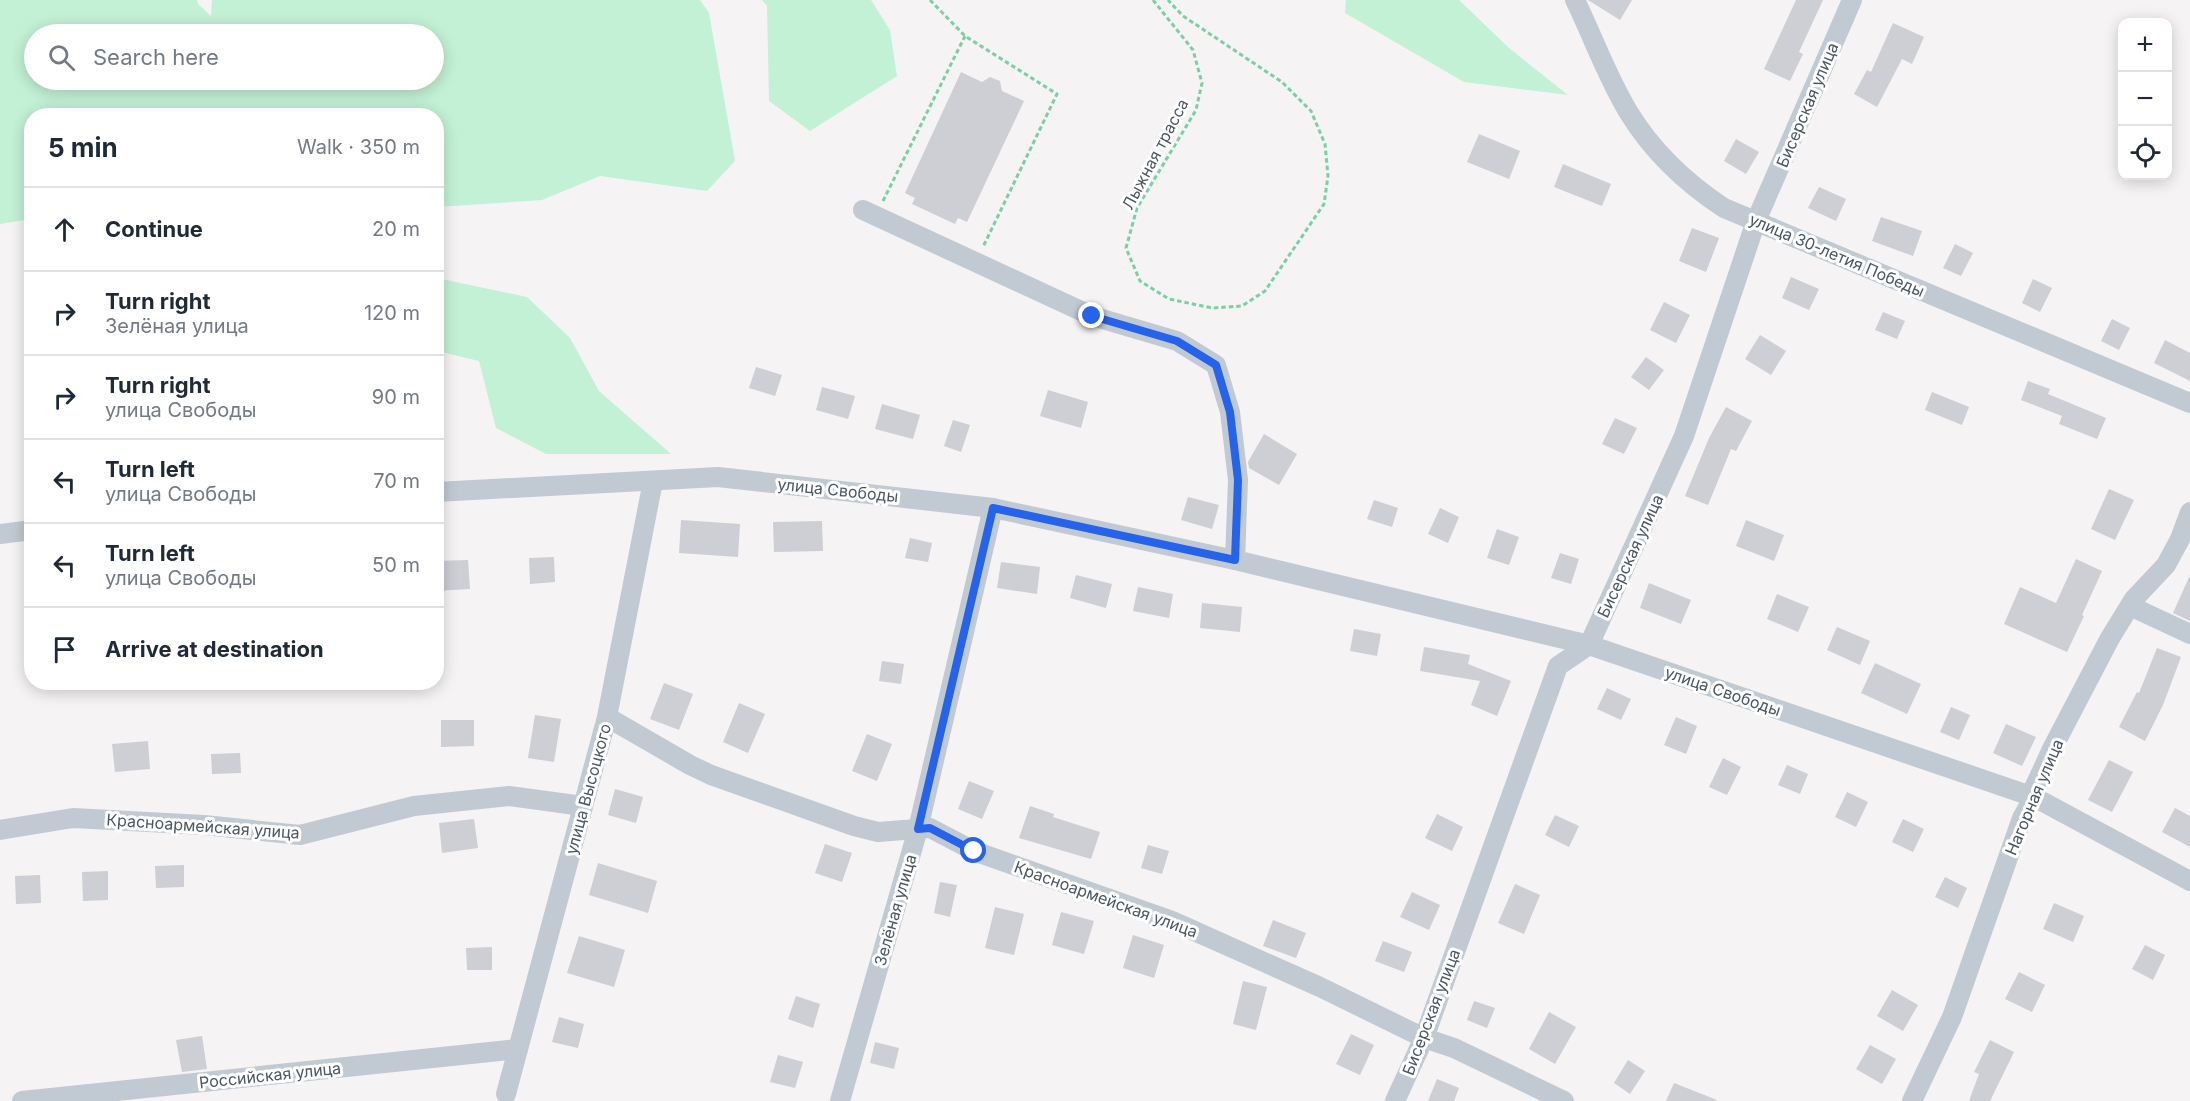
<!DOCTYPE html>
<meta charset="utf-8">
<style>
:root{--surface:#fff;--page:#f2f2f3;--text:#1f2937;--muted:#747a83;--line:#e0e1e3}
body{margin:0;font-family:Inter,sans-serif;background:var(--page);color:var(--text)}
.controls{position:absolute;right:18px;top:18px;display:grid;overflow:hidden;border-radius:12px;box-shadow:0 3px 15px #0003}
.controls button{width:54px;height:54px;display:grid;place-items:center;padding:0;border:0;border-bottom:2px solid var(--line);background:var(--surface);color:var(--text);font:30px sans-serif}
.stop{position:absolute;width:18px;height:18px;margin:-14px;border:4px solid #2563eb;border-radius:50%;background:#fff}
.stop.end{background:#2563eb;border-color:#fff;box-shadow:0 2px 6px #0008}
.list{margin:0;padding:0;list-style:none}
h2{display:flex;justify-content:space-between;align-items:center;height:78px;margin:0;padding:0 24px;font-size:26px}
h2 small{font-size:20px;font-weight:400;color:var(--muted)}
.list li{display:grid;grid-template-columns:39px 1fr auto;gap:18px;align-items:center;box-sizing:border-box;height:84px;padding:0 24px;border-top:2px solid var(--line)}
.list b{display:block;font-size:22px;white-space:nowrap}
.list p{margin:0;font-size:20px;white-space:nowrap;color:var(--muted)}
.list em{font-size:20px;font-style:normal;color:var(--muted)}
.icon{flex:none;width:33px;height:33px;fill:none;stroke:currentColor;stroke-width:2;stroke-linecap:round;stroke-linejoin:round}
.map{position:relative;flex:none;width:2190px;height:1101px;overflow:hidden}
.search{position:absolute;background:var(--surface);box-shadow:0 3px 15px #0003;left:24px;top:24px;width:420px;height:66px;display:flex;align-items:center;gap:15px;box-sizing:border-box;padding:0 21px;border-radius:33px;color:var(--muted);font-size:22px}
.panel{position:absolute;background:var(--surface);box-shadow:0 3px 15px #0003;left:24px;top:108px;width:420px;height:582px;border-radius:24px}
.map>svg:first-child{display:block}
.green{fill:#c3f1d5;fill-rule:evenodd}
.building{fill:#cdcfd5}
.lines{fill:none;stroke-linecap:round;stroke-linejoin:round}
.path{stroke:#7ad0a6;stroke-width:3;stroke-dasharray:4.5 3;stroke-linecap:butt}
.minor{stroke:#c1cad2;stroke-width:20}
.route{stroke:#2563eb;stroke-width:8}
.labels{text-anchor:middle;stroke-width:6;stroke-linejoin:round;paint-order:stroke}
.street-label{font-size:16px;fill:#4a5661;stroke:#fff}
</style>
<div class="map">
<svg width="2190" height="1101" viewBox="0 0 2190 1101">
<rect width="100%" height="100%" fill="#f5f3f3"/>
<g class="green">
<path d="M0,0h197l1,4 13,12 1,-16h488l9,13 26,148 -28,30 -107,-15 -58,24 -105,7 -1,-91h-404l-1,103 -31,5zM34,34h400v46h-400z"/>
<polygon points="762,0 871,0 890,30 897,76 810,131 769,101 767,6"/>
<polygon points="1346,0 1459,0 1509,48 1568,95 1464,82 1345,13"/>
<polygon points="437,278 527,297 570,338 599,391 671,454 546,454 496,428 479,361 437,351"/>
</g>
<g class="building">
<polygon points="1588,0 1632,0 1620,20"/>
<polygon points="1796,0 1823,0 1799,52 1803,54 1790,81 1764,69"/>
<polygon points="1893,23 1924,37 1912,64 1902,59 1877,107 1854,94 1867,70 1871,72"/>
<polygon points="961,72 982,82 990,77 1000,81 1002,91 1024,101 967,222 958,218 955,224 912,204 915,198 905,193"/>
<polygon points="1479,134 1520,151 1509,179 1467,162"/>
<polygon points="1736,139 1759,152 1746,174 1724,161"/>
<polygon points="1563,164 1611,184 1602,206 1554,187"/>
<polygon points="1819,187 1846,199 1836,221 1808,208"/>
<polygon points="1881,217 1922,231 1913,256 1872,241"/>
<polygon points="1692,228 1719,238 1706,272 1679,261"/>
<polygon points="1955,244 1973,253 1961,276 1943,268"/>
<polygon points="1791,277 1819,289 1809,310 1782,298"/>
<polygon points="2033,279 2052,288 2040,312 2022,303"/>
<polygon points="1664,302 1690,315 1676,343 1650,330"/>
<polygon points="1883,312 1905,321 1897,339 1875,330"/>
<polygon points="2112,319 2130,328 2119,350 2101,341"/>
<polygon points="1760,335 1786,351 1771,375 1745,359"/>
<polygon points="2165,340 2190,353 2190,381 2154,363"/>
<polygon points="1646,357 1664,370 1649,390 1631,377"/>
<polygon points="756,367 782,375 775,396 749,388"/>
<polygon points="2028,381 2050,389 2048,394 2106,418 2097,439 2059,424 2062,416 2021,400"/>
<polygon points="822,387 855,396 848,419 816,410"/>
<polygon points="1048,390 1088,402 1081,428 1040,416"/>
<polygon points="1932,392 1969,407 1962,425 1925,410"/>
<polygon points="882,404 920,415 913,439 875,429"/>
<polygon points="1726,407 1752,421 1736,451 1731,449 1708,505 1685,496 1709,438"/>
<polygon points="1615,418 1637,428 1624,454 1602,444"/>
<polygon points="953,420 970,425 961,452 944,446"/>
<polygon points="1264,434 1297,454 1279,485 1249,468 1248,462"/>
<polygon points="2109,489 2134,500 2115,540 2091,529"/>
<polygon points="1188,497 1219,505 1212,529 1181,520"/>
<polygon points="1374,500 1398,508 1392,527 1367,519"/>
<polygon points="1440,508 1459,517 1448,543 1428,534"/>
<polygon points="681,520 740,524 738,557 679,553"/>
<polygon points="1746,520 1784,535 1774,561 1736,546"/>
<polygon points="822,521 823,551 774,552 773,522"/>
<polygon points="1497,529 1519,537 1509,565 1487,558"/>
<polygon points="910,538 932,543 928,562 905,558"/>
<polygon points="1560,553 1579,559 1571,584 1551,578"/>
<polygon points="554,557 555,582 530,584 529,558"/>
<polygon points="2076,559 2102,571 2082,615 2084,616 2067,652 2004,624 2020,587 2056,603"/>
<polygon points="468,560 470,589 436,591 436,561"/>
<polygon points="1001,562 1040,567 1037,594 997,588"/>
<polygon points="1076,575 1112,584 1106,608 1070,598"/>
<polygon points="2190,575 2190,621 2173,613"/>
<polygon points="1649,583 1691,600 1681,624 1640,608"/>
<polygon points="1138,587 1173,594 1169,618 1133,611"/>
<polygon points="1777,594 1809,607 1798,632 1767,619"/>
<polygon points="1202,603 1242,607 1240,632 1200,628"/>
<polygon points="1837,627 1870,641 1860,665 1827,650"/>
<polygon points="1354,629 1381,634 1377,656 1350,651"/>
<polygon points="1424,647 1470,655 1468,664 1511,681 1497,716 1471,705 1480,681 1420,671"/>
<polygon points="2157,648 2181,657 2163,705 2145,741 2119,727 2137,692 2139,693"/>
<polygon points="882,661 904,664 901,684 879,681"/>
<polygon points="1875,663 1921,684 1907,714 1861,693"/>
<polygon points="664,683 693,694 679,730 650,719"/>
<polygon points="1607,688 1631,699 1621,720 1597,709"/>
<polygon points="739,703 765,714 748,753 723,742"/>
<polygon points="1951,707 1970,715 1959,740 1940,732"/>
<polygon points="535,715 561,719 554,762 528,758"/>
<polygon points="1676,717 1697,726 1686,754 1664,745"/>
<polygon points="441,720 474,720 474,746 441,747"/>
<polygon points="2006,724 2036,737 2022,766 1993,753"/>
<polygon points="867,734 892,744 877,781 852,771"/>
<polygon points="148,741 150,769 115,772 112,744"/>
<polygon points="240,753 241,773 212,774 211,754"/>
<polygon points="1723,758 1741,767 1727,795 1709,787"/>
<polygon points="2109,760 2133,772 2112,812 2088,800"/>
<polygon points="1787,765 1808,774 1800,794 1778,785"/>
<polygon points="969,781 994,791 982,819 958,809"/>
<polygon points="615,789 643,797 636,823 608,815"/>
<polygon points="1847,792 1868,802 1856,827 1835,817"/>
<polygon points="1030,806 1054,814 1053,817 1100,832 1091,859 1019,838"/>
<polygon points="2175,808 2190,816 2190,847 2162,832"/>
<polygon points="1437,814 1463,827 1452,851 1425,838"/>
<polygon points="1555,815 1579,826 1569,847 1545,835"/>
<polygon points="474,819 478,848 442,853 439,823"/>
<polygon points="1903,819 1924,829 1913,852 1892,842"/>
<polygon points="825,844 852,853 842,882 815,873"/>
<polygon points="1148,845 1169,851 1162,874 1141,868"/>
<polygon points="598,863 657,881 648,913 589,895"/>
<polygon points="184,865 184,887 156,888 155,866"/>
<polygon points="108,871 108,900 83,901 82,872"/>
<polygon points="40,875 41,903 16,904 15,876"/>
<polygon points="1945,877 1967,888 1958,908 1935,897"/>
<polygon points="940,882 957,885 950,917 934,913"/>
<polygon points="1515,884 1540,895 1524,934 1498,923"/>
<polygon points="1412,892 1440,905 1429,930 1400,917"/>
<polygon points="2054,903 2084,916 2073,942 2043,929"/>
<polygon points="995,907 1024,914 1014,955 985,948"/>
<polygon points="1061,912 1094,921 1084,954 1052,945"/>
<polygon points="1273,920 1306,933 1296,958 1263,946"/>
<polygon points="1133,935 1164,945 1154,978 1123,968"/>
<polygon points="579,936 625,950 614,987 567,973"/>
<polygon points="1383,941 1412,952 1404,972 1375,961"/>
<polygon points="2145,945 2165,955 2153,980 2132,969"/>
<polygon points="492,947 492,970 467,970 466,948"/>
<polygon points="2019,972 2045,985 2032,1012 2005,999"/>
<polygon points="1243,981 1267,987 1256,1030 1233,1024"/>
<polygon points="1892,990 1918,1005 1903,1031 1877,1016"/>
<polygon points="796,996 820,1004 813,1028 788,1019"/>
<polygon points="1474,1001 1495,1008 1487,1028 1467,1020"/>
<polygon points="1549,1012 1576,1027 1555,1064 1529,1049"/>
<polygon points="559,1017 584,1024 578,1048 552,1042"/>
<polygon points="1351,1034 1374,1045 1360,1075 1336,1064"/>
<polygon points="202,1036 207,1069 182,1072 176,1040"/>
<polygon points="1990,1040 2014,1052 1990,1101 1969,1101 1979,1074 1974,1072"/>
<polygon points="875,1042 899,1048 894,1069 870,1063"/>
<polygon points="1870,1045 1896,1059 1882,1084 1856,1069"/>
<polygon points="778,1055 803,1062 795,1088 770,1082"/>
<polygon points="1628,1060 1645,1071 1630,1094 1614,1083"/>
<polygon points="1437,1079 1459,1088 1454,1101 1428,1101"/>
<polygon points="1674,1083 1717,1100 1717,1101 1666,1101"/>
</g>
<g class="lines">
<g class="path">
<polyline points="930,0 965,36 1057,94 983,247"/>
<polyline points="1153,0 1193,50 1202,83 1196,110 1137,208 1126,248 1140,281 1169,299 1212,308 1242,306 1265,291 1324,204 1328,176 1325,144 1311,111 1282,82 1183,16 1168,0"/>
<polyline points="883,201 965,36"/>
</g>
<g class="minor">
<path d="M1575,0c18,37 33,79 54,113 24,39 57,70 95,95l466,195"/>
<polyline points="863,210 1092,316 1177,341 1216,365 1230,412 1238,480 1235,560"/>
<polyline points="436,492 718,477 993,508 1235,560 1589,645 2034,797 2190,881"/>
<polyline points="0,534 32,530"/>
<polyline points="2130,606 2190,634"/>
<polyline points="607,717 690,765 711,775 854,826 878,832 930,828 974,851 1172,921 1320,987 1424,1038 1454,1048 1564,1101"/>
<polyline points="0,830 73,818 204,825 300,835 414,806 509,796 583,806"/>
<polyline points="506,1094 607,717 653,481"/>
<polyline points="22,1101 518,1049"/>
<polyline points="840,1101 918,829 993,508"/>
<polyline points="1395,1101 1424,1038 1558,666 1589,645 1684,436 1756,221 1852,0"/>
<polyline points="1912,1101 1952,1017 2022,818 2034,797 2034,788 2052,749 2110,638 2134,599 2166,565 2180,539 2190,512"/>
</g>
</g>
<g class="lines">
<polyline class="route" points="974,851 930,828 918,829 993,508 1235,560 1238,480 1230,412 1216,365 1177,341 1092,316"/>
</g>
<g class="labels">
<g class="street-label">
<text transform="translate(1807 105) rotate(-67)" y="6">Бисерская улица</text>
<text transform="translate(1155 154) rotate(-62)" y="6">Лыжная трасса</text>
<text transform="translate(1837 255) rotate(23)" y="6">улица 30-летия Победы</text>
<text transform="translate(838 490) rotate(6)" y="6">улица Свободы</text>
<text transform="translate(1630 556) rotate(-65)" y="6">Бисерская улица</text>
<text transform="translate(1723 691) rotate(19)" y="6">улица Свободы</text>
<text transform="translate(588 789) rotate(-75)" y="6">улица Высоцкого</text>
<text transform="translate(2034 797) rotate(-67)" y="6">Нагорная улица</text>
<text transform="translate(203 826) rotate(4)" y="6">Красноармейская улица</text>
<text transform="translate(1106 899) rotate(20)" y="6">Красноармейская улица</text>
<text transform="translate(895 910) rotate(-74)" y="6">Зелёная улица</text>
<text transform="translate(1431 1012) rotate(-69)" y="6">Бисерская улица</text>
<text transform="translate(270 1075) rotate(-6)" y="6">Российская улица</text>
</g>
</g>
</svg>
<div class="controls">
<button>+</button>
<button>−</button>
<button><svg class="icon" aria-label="locate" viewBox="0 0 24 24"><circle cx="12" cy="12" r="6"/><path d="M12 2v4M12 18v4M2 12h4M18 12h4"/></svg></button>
</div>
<div class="stop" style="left:974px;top:851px"></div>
<div class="stop end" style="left:1092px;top:316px"></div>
<div class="search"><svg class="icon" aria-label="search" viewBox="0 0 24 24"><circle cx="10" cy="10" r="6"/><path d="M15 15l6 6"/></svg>Search here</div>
<section class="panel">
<h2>5 min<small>Walk · 350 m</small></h2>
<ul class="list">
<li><svg class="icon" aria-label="ahead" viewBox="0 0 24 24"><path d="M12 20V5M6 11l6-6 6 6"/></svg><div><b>Continue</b></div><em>20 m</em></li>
<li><svg class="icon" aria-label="right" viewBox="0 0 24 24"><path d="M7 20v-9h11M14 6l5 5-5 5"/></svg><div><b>Turn right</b><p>Зелёная улица</p></div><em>120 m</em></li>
<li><svg class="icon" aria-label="right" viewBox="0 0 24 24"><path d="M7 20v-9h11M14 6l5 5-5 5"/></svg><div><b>Turn right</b><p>улица Свободы</p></div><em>90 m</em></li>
<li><svg class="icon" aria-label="left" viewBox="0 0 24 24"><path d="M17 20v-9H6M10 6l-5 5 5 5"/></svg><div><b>Turn left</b><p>улица Свободы</p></div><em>70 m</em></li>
<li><svg class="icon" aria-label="left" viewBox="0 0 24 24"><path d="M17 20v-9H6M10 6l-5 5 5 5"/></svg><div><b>Turn left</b><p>улица Свободы</p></div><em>50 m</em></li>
<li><svg class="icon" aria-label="arrive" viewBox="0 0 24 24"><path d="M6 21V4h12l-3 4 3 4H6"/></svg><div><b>Arrive at destination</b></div></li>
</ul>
</section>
</div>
